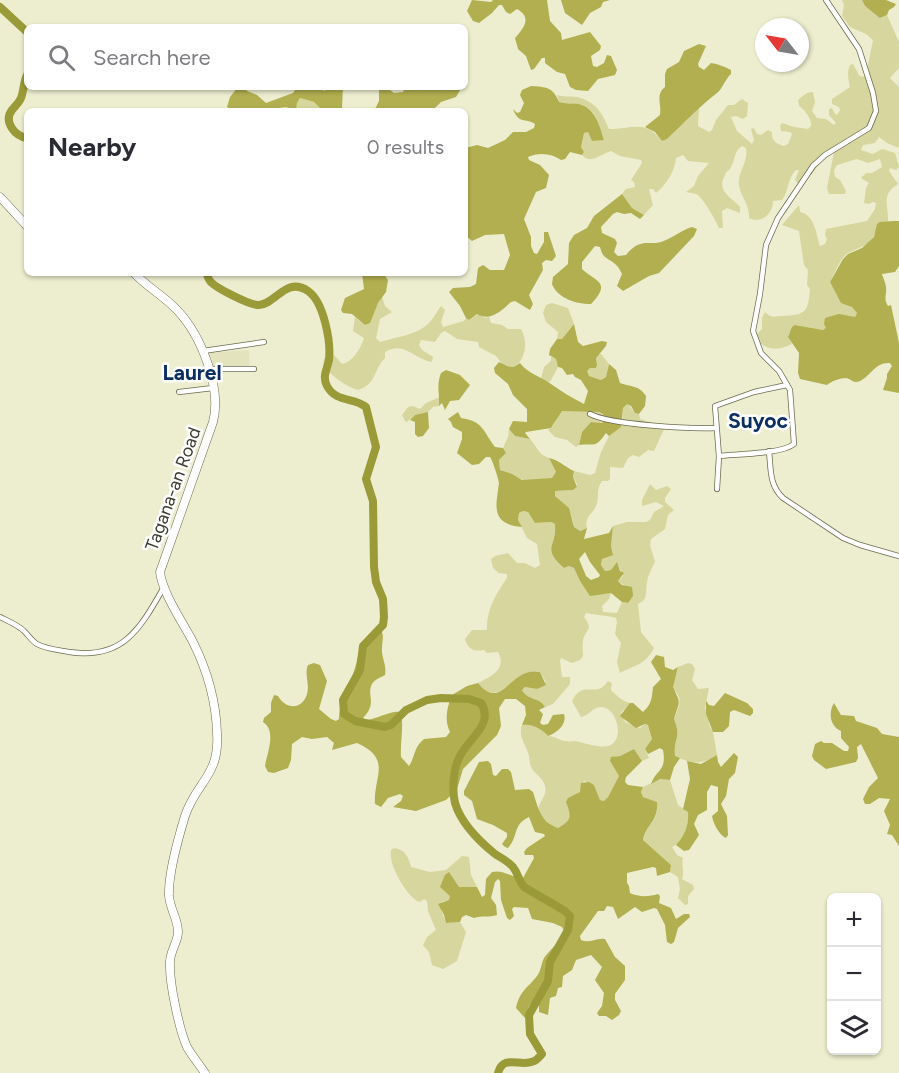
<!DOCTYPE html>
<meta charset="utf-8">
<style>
:root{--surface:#fff;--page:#f7f7f7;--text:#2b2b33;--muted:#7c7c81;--line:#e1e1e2}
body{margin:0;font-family:Figtree,sans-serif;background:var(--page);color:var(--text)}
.controls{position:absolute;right:18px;bottom:18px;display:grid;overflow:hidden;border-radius:9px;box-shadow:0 2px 4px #0004}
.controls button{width:54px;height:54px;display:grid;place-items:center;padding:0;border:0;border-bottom:2px solid var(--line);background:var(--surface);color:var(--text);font:30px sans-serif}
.compass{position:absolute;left:755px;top:18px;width:54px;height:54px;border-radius:50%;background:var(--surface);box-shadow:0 2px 4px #0004;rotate:301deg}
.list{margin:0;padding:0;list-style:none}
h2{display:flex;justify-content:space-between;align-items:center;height:78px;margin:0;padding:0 24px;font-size:26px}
h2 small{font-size:20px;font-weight:400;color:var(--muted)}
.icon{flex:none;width:33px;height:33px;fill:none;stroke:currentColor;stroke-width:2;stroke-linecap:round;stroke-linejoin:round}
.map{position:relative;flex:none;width:899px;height:1073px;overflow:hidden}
.search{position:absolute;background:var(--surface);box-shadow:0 2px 4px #0004;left:24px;top:24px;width:444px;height:66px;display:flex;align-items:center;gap:15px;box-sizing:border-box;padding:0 21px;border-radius:9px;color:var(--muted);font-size:22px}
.panel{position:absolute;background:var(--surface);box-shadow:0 2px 4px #0004;left:24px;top:108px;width:444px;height:168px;border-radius:9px}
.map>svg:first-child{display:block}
.built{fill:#e3e4be}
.green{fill:#d6d69e}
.forest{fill:#b1af4f;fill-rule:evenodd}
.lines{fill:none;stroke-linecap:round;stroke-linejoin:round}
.river{stroke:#9b9a38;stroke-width:8}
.minor-casing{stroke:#6a6a4f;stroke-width:6}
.primary-casing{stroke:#6a6a4f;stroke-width:9}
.minor{stroke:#fff;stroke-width:4.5}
.primary{stroke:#fff;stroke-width:8}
.labels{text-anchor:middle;stroke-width:5;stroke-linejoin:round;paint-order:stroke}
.street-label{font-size:18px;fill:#3b3b2f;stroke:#fff}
.quarter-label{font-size:21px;font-weight:bold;fill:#0b2f63;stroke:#fff}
</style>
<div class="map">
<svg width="899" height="1073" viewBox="0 0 899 1073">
<rect width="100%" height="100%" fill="#edeecf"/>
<polygon class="built" points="249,350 250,366 209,369 208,353"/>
<g class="green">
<path d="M842,0h20l3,6 16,12 6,-3 12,27v26l-9,10 9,9v61l-12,-5 -8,-6 -4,6 -12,2 -2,5 12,4 9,-5 13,4 4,14 -3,3 -6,-2 -1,3 9,13c-18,11 -9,22 -10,39l-11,1c-1,20 -15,22 -29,29 -8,5 -14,21 -18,29l9,17 13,8 5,6 -2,4 -32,13 -27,-5 -8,11 4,8c-16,8 -27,6 -38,-7l8,-8v-11l3,-6c7,7 10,4 18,4 23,-1 25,-4 27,-27l-3,-4 1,-15 -4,-5 -5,-34 -17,-6 17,-20 1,7c15,3 16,22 20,34l5,-2 2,-5 -2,-4 1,-6 41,-8 8,-12 1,-6 -3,-1 -4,2 -5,-1 2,-15 3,-5 -8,-5 5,-5h6l10,-6 -2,-8 -12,4 -11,-4 -20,6 -3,5 1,7 5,3 6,11 -1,3h-16l-2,-6 7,-36 -5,-2 -5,2 -9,18 -12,15h-4l-4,-5 4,-10h-3c-9,9 -7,21 -14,30l-9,1c0,13 -12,23 -24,17 1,-13 -8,-21 -10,-32 -2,-14 10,-24 7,-38l-4,-2c-9,6 -6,13 -11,21 -3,6 -4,2 -6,8 -9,17 6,21 15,32v6l-13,-5 -5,3 1,17h-4c-3,-7 -16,-31 -23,-34 -3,-1 -7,-1 -10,-2l8,-6 4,-10 11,-13 -21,-2 -5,-6 -7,3c-1,13 -10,27 -20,35l-3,-4h-4l4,16 -9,10 -12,-7 -10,-14 4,-5 9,-2 -1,-5 -3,-2 11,-17 -1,-3 -21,-4 -9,-5c-11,3 -20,14 -29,4l2,-3 -3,-5 3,-14 4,-1 4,9 12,-2c-4,-13 -9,-32 -25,-35 -7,-1 -14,0 -20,-2l-2,-7c6,2 13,1 19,2 20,4 26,16 33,32 24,0 36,-10 53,12l5,-2 32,-31 -1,18 11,6 3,-2 4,-10 12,-15h6l8,-6 6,4 -1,13 -4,3 -7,-3 -5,1 6,14 15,13 2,-4 -3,-11 3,-1 3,6 4,1 7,-5 4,2c-1,8 4,12 12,14l4,-2 4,-10 -2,-2 -9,-1 -1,-5 2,-3 12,4 14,2 3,-3c1,-7 -6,-16 -12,-20l-1,-6c5,-4 8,-8 15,-8l2,10 -3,9 5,7 9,1 8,6 2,-2 -7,-8v-6l3,-1 3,6 2,1 3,-5 -1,-3 -7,-3v-5l18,-12c-2,-7 -3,-16 0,-22l3,-1 6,11 3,2 6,-3v-9l5,-25 -7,-6 -16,-7 -8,-11 2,-11z"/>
<polygon points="300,98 314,102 323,111 296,111 297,103"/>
<path d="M382,297l3,9 7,6 -12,7 -4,19 4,4c16,-5 38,-7 50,-20 4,-4 7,-11 11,-16l4,4 -4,12 2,5 21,-6 2,-3 3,2 9,-6 7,4 4,-1 2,6 11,2 6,4h13c7,12 5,29 -6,38l-12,-2 -7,-9 -17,-9 -1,-5 -21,-3 -12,-8 -4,2 -6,9 -14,-2 -2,5 3,5 11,7 -1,5c-17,-2 -28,-22 -47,-10v6c-12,12 -8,26 -27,32 -14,-4 -25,-14 -35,-24l1,-8 10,-3 8,9c11,-2 19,-16 22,-26l-11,-7 2,-14 10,8 4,-2 5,-13z"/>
<polygon points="552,303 568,308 574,324 562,339 557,339 558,332 546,322 543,313 546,305"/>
<polygon points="598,353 601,354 609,364 606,377 601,380 589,376 586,371 590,368 596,368 597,365 596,358"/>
<polygon points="551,357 556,359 558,367 550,382 541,379 544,367 551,361"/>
<polygon points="440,397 439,406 433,407 426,414 415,415 407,422 405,421 402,415 408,407 413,406 420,409 426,403"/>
<path d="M627,403l8,10 4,1 1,5 25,8 -11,24 -6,-1 -9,7 -6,-2 -5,3 -5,10 -13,-1v12l-2,2h-6c-7,10 -2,17 -6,25 -4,9 -12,11 -9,22l-8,3 -5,-4c-2,-16 -8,-21 -19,-31v-5l18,-1 4,-3v-3l-4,-7 1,-6 16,4 5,-2 6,-21 8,-16 13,-13 1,-15z"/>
<path d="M573,410l26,2 5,2 1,5 -4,4 -10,-1 -9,10 -3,13 -3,2 -9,-7 -12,-3 -7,-7c8,-4 8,-13 14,-19z"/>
<path d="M509,429l6,7 15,3c7,7 8,16 19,19l7,14v3l-4,3 -26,3 -26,-11 -1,-10 7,-7 -3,-5 5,-11z"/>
<path d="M650,484l6,6 11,-4 4,3 -6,9v4l9,8 -6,5 -3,14 -14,10 -1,6 5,17c-3,6 -7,13 -8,20 -2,10 2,17 -9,22l3,28 13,16c-9,17 -19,17 -34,25l-3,-11 4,-19 -6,-9 2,-12 -1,-4c-11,-3 -20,-3 -30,-5l-2,4c10,13 2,12 -1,23 -1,5 0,11 0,16l-3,4 -8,3 -11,-5 -1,3 2,16h8v7l-17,20 -8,3c-5,-10 -17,-6 -23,-17l3,-3 12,2 9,-7 -6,-10c-30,-5 -37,40 -62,11 14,-7 29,-14 20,-31l-11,1 -3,-3c-11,2 -16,-1 -19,-11l7,-9h15c-1,-20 9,-36 20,-52v-4l-8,-1 -6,-5 -2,-9 4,-3 13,-3 9,10h8l10,5 5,-3 -3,-21 -10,-6 -9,-18 1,-7 4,-2 5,1 7,11 16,-1 4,2c1,21 -12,27 9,44l5,-2 5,2 6,13 10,14 21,-2 -2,6 -7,7 1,6 14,1 5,-11 6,1 -1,-16 -9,-6 5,-5 -6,-13 -6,7 -6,1 -4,-6 1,-6 11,-5 -2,-8 2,-20 14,-4h19l4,-2 4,-8 10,-6 -8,-4 -14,4v-6z"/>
<path d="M688,663l4,1 3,5 -3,11 6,9 11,-1 -4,20 5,19 3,5 4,23c-15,10 -26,9 -42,1 -2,-17 7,-17 -1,-37 3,-8 8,-17 4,-24 -2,-4 -4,-4 -5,-9 -1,-6 5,-12 5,-19z"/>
<path d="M608,681l4,2 -1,7c6,6 11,11 19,13l-1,3 -8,6 4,10 15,6 5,-4 3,1 4,14 -7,10 4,9 -7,3 -8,-12 -14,7h-4l-6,5 9,15 -11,21 -4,4 -4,-1 -6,-15 -10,-4 -4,11 -12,15 3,6v4l-7,8 -6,3 -6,-2 -14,-13c-1,-11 10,-16 7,-27 -2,-9 -11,-12 -14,-19 -2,-4 -1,-10 -3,-14 -3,-10 -10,-17 -6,-28 11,-1 19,3 26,11 7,0 12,5 18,5 3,1 6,0 9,0 10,2 22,7 33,5 18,-5 9,-39 -7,-39 -9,0 -12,9 -20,10l-9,-16c11,-23 24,-1 36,-20z"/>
<path d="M660,779l10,1 8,25 10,7c1,13 -3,29 -16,35l5,8 6,3c-2,8 2,13 -1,21l11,6 1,4 -6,7v8l-3,1 -7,-7 2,-9 -2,-12 -8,-5 1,-7 -28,-25c2,-14 17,-20 14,-38l-14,-5 -2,-5 2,-5z"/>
<path d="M394,848c11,1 15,10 17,19l19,5 16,-2 16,-14 7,1 2,18 6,12 -18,1 -3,-5 -7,17 -8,2v8l5,13 14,-1 6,10 -9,29 -14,8 -11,-4 -3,-13 -6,-7 4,-8 9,-7 -8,-19 -1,-10 -3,-2 -4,3 -3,-1c-12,-8 -29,-37 -26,-51z"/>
</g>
<g class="forest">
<path d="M472,0l19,2 2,-2h54l3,21 11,12 1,7 28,-8 11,14 -1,4 -9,6 2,10 4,1 7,-4 3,-8 4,1 6,14 -2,5 -17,4 -10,12 -12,-1 -6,-3 -5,-13 -8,-2 -12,-9v-5h-3l-8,11 -3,1 -5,-14 -8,-7 -3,-11c8,-9 18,-20 2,-29l-7,5 -4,-2 -4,-7h-3l-7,8 -13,10 -6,-2 -6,-10z"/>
<polygon points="561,0 610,0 603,2 601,7 590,13 582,25 565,13"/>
<polygon points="862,0 886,0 896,4 894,7 889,10 887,15 880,18 865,6"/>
<path d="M699,44l7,2 -8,18 1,3 5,3 7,-7c6,1 15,4 20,7v4c-6,5 -8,14 -14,19 -18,14 -33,30 -50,46l-5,2 -7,-9 -10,-5 15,-12c2,-11 -5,-20 5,-28v-13l2,-5 12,-7 5,-11z"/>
<path d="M531,86c15,1 22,1 28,16 6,2 13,1 20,2 16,4 21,22 25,36l-12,1 -4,-9 -4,1 -3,14 3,5 -2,3 -12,-3 -5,7 -4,1c-9,-7 -23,-8 -33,-3l1,3 11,5 9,10 -3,13 -10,4 -12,27 7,18v9l3,7 3,1 7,-12v-10h4l8,24 -4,5 -6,-1 -4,3 1,7 -14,25 4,9 -3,6 -15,-9 -4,1c-9,8 -21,20 -34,12l-8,6 -3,-2 -6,-12 -11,-14 4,-4 17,-1 6,-3 2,-16 5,-3 7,5h14l6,-15 -6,-21 -19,1 -13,6 -7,-6v-87l12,-3 11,3 17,-8 8,-8h13l8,-4 1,-4c-10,-7 -16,1 -22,-15l4,4 3,-1 4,-9 -4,-8 2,-5z"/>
<path d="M238,87h7l2,4 10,4 9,8 27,-10 4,-6h23l4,4 8,-4h11l-1,21 -1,3h-18l-9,-9 -14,-4 -3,5 -1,8h-8l1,-3 -3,-1c-15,2 -46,10 -59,0l3,-10z"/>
<polygon points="379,87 391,87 390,90 394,93 403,92 405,87 462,87 456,97 441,102 432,111 374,111 379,101"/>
<path d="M622,194l10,14 12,7 -4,4 -9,-6 -7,1 -7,-2 -4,2 -12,13 1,6 13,6 2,4 -3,9 4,4 8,-1c16,-20 25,-7 40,-15 9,-4 16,-10 26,-13l5,2 -3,7 -35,37 -10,3 -26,15 -6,-5 5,-12c-5,-12 -10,-11 -18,-18 -2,-2 -3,-6 -4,-9l-5,-1 -13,16v7c14,13 30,13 9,35 -14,0 -33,-5 -39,-20l1,-7 15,-13 1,-21 5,-8 13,-7 7,-12z"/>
<path d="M894,221h5v45l-4,6 -13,2c1,4 4,9 4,14 1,7 -3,10 2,18l3,-1 8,38v50l-16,-3 4,-12v-4l5,-8 -2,-3c-15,-1 -18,12 -30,18 -7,3 -8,-2 -14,-3 -6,0 -14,3 -19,7l-27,-6 -2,-6 1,-20 -11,-16 4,-10 3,-2 28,5 3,-2 -2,-4 1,-6 14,-4 16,3 2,-4 -5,-6 -11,-4 -11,-21 13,-23 5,-5 14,-6 12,-11 3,-13 3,-2z"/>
<polygon points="362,273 383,273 388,280 386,292 378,303 370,323 365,325 352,314 343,313 341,310 345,298 364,289"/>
<path d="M574,324l4,18 5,4 19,-5 5,1 -1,4 -10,12 1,7 -1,3h-6l-3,3 2,5 12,4 5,-3 3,-13 7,6 4,13c11,4 19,2 26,13l-1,10 -6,8 -4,-1 -4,-7 -4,-2 -4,4 -2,19 -12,9 -3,-3c-11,16 -11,10 -27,12l3,-13 9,-10 11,1 3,-5 -2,-4 -4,-2 -37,-1 -11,17 -25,4 -1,1 5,6 -15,-3 -6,-7 4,-8 14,1v-13l-14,-14 -5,-11 -13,-11 -1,-5 5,-6 8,4 7,1 6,-4c7,10 22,14 31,21 10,7 21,14 33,20l4,-13 -7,-11 -6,-3 -2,-3 -6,1 -5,-7 -4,-1 -2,-8 -7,-4 1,-6 7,-10h5z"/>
<path d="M446,370l14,5 10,10 -11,15 -9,1 -5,9 -3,-7 -3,3c1,-11 -3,-21 2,-33z"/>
<polygon points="428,412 429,428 423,436 418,437 415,434 415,422 410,420 415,415"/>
<path d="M458,412l3,6c22,3 22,13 34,29l8,1 3,5 -7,7 1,10 12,4 10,6 30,-2 4,-6 -7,-14c10,2 16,9 25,13l-1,6 4,10 -4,3 -18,1v5l14,12 5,19 6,4 7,-3 -3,11 25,-6 4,-7 -2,20 2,9 -11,4 -1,6 4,6 6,-1 6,-8 3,9 4,2 -6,8 4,4 10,2 1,9 -5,7 -6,-1 -11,-9 -21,3 -10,-15 -6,-13 -5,-2 -5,2c-23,-20 -7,-21 -9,-44l-4,-2 -16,1 -7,-11 -5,-1 -4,2 -1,7 4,7c-32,-3 -26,-21 -23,-44 0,-3 -7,-24 -9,-26h-4l-7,7 -7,1 -15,-12 5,-14v-7l-9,-5 -2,-5 -3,-3zM585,552l5,10 10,13 -1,2 -8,3 -5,-4 -7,-17z"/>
<path d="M377,631l5,1c2,6 0,9 0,16 -1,9 5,17 3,27 -5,3 -10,4 -13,9 -6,12 6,18 -9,34l3,2c12,-1 24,-10 35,-8 3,15 -1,30 0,45l8,9c6,-8 4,-18 15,-27l22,-2 4,-5c-6,-12 -3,-25 2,-37l15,-9 11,-3c25,30 31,-17 62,-11l6,13 -9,4 -12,-2 -3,3c6,11 18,7 23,17l-6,3 4,4 -3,9 3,2 5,-1 5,-9 11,-1c3,10 -6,18 -16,22 -8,-8 -15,-12 -26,-11l4,-10 -1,-9 -9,-7h-11l-6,9 2,18 -4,9 -34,34 -6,20 -11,11 -30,11 -23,-4 8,-6 2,-5 -3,-2 -12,4 -7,9 -6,-3c-2,-27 18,-45 -18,-61l-25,7 2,-7 -7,-6 -15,2 -10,-2 -10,7 -1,16 -3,8 -14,5 -6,-1 -3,-6c2,-13 12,-35 -2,-44l1,-4 7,-6v-9l3,-8 4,1c7,13 24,15 29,-2 3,-10 -3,-20 1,-29l6,-2 6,2 7,16 -8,28 12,10 5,2 3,-2c1,-20 8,-28 14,-45 7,-17 4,-36 24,-43z"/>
<path d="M656,655l8,2 1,10 8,3 5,-3 -5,20c8,18 7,12 1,32 8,20 -1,19 1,37l5,2 -6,9 -4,13 -10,-1 -9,5c5,-15 16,-12 12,-34l-3,-2 -12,6 -3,-5 7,-10 -4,-14 -3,-1 -9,4 -16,-12 10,-13h3l10,9c9,-8 9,-15 10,-25l8,-8 -10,-17z"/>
<polygon points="725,693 747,703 753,709 753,713 750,716 734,710 730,712 729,726 723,732 713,732 706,714 706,701 709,705 714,706"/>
<path d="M834,703l7,12 13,1 2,5 21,7 5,6 17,3v109l-7,-11 -5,-1 3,-9 -6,-14 6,-12 -11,-1 -9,6h-5l-2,-5 6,-12 9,-9 -17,-34 -4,3 1,11 -2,4 -30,7 -12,-9 -2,-4 3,-12 6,-3 3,2h8l12,8h4l1,-4 -8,-9v-7c-11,-5 -13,-18 -7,-28z"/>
<path d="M634,749l8,12 -16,16 -1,5 3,3 15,2 -2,5 2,5 14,5c2,19 -12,24 -14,38l28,25 -1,7 -13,4 -1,-8 -3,-1 -26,6v10l2,3 1,7c8,4 19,4 28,1l2,2 -1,7 12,5 5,11 8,-5h5l1,3 -12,11 -4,14 -3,2 -4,-2 -2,-17 -8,-16 -3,-1 -12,4 -7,-5 -17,12 -5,-12 -6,-1 -3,5h-6l-18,25 1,4c9,4 16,-3 24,-1l10,18 10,9v14l-10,14v6l6,11 -2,4 -7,5 -6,-4h-7l-2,-3 5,-7 2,-13 -9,-13 7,-13 -11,-12 -15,5 -4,10 -9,6 -1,11 -4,1 -2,8 -6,2 -2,17 -9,-3v-12l-3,-1 -7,7 -4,12 -9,-10c4,-18 11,-19 21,-32 4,-5 4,-12 7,-18 7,-10 15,-14 20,-27l-2,-4 -9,-4 -21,-4 -4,-11 -14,-1 -2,2 2,7 -4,4 -3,-2 -6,-18 -1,-19 -2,-2 -3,3 -4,16 5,7 1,10c-8,3 -15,0 -23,3l-8,-3 -4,2 -2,5 -14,1 -2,-8 -6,-11 11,-4 1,-4 -10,-9 5,-12 4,-3 10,15h18l5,10 3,-2 1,-16 6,-7c11,-3 20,6 31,6l11,-20 -1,-3h-8l-1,-3 3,-4 18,-12 -1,-2 -9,-2 -6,-15c-17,8 -10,19 -21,31l-3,-1 -3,-3 5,-7v-4l-14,-8 -16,-6 -5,-18 -8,-6v-4l15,-29 9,-1 3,3 2,11 3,1 6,-7h6l3,3 4,18 14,-1 4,3c5,15 7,30 25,36 15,-8 13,-13 8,-26l2,-4 12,-6 1,-9 8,-1 5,3 6,15 4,1 4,-4 11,-21 -9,-15 1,-4 9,-1z"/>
<path d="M734,753l4,4 -3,16 -6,6 -3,17 -5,8 6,12 1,19 -2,3c-7,-3 -13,-15 -14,-22l6,-5v-24l-7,-2 -4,7v18l-9,5 -4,9 5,11 -10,15 -5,1 -8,-6c9,-9 13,-20 12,-33l-5,-3 7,-30 -3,-18 14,3 16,-9 1,7 3,5z"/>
</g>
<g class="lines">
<g class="river">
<polyline points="0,7 27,32"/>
<path d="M27,75c-4,8 -3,16 -6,23 -2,5 -6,8 -9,12 -9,12 3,26 15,28"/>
<path d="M206,273c1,2 3,7 4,8 4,6 41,25 49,24 17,-1 27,-29 49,-14 16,11 23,51 21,69 -2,10 -7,16 -2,26 9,17 27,11 39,21l10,40 -10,32 7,22 1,66 2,15 7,17 1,18 -1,8 -20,21 -3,24 -17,30 1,14 11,7 30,6 6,-2 15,-15 21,-10 14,-2 28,1 12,4c14,22 -14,36 -22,55 -6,12 -7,32 -4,45 6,20 24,38 40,51 6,4 13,7 18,13 5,6 5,13 11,20l41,24 5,5 -2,14 -18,32 -2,19 -19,34 1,19 12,20c-1,1 -6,7 -8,7 -13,7 -30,-8 -36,12"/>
</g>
<g class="minor-casing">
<g id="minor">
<polyline points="203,351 264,342"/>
<polyline points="209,369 254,369"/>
<polyline points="179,392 213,388"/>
<path d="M590,414c21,11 101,15 126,14"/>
<path d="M769,451c2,18 0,34 14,47l60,40 17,7 39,11"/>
<path d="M719,456c17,-2 63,-2 75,-12l-4,-54 -11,-19 -18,-18 -8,-22 7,-37 6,-49 12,-27 35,-52 12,-11 44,-27 7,-17 -3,-18 -14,-44 -33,-49"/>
<polyline points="717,489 719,456 715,406 754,392 787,385"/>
<path d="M0,617c8,4 18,8 24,14 5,5 8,10 13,13 9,5 22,6 32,8 54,8 71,-23 95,-65"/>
</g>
</g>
<g class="primary-casing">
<g id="primary">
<polyline points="0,197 27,226"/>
<path d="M134,273c13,14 30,23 43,37 24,25 45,78 36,112l-53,150c2,20 23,51 33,70 14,28 23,59 24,91 3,43 -21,49 -32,83 -7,23 -17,57 -16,80 1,13 9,23 9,36 0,10 -8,19 -8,30 -1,20 9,67 17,85 5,9 12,17 18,26"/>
</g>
</g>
<use href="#minor" class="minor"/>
<use href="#primary" class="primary"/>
</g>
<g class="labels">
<g class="street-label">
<text transform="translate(173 489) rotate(-70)" y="6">Tagana-an Road</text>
</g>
<g class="quarter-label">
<text x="192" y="380">Laurel</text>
<text x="758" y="428">Suyoc</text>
</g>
</g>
</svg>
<div class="controls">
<button>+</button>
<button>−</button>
<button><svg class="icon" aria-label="layers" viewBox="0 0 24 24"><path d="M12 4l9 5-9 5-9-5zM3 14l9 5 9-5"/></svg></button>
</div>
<svg class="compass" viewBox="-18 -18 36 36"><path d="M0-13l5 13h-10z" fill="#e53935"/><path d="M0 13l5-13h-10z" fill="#7c7c81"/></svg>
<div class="search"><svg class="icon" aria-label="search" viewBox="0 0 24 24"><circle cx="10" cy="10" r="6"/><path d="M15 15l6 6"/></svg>Search here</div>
<section class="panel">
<h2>Nearby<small>0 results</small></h2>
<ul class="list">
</ul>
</section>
</div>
